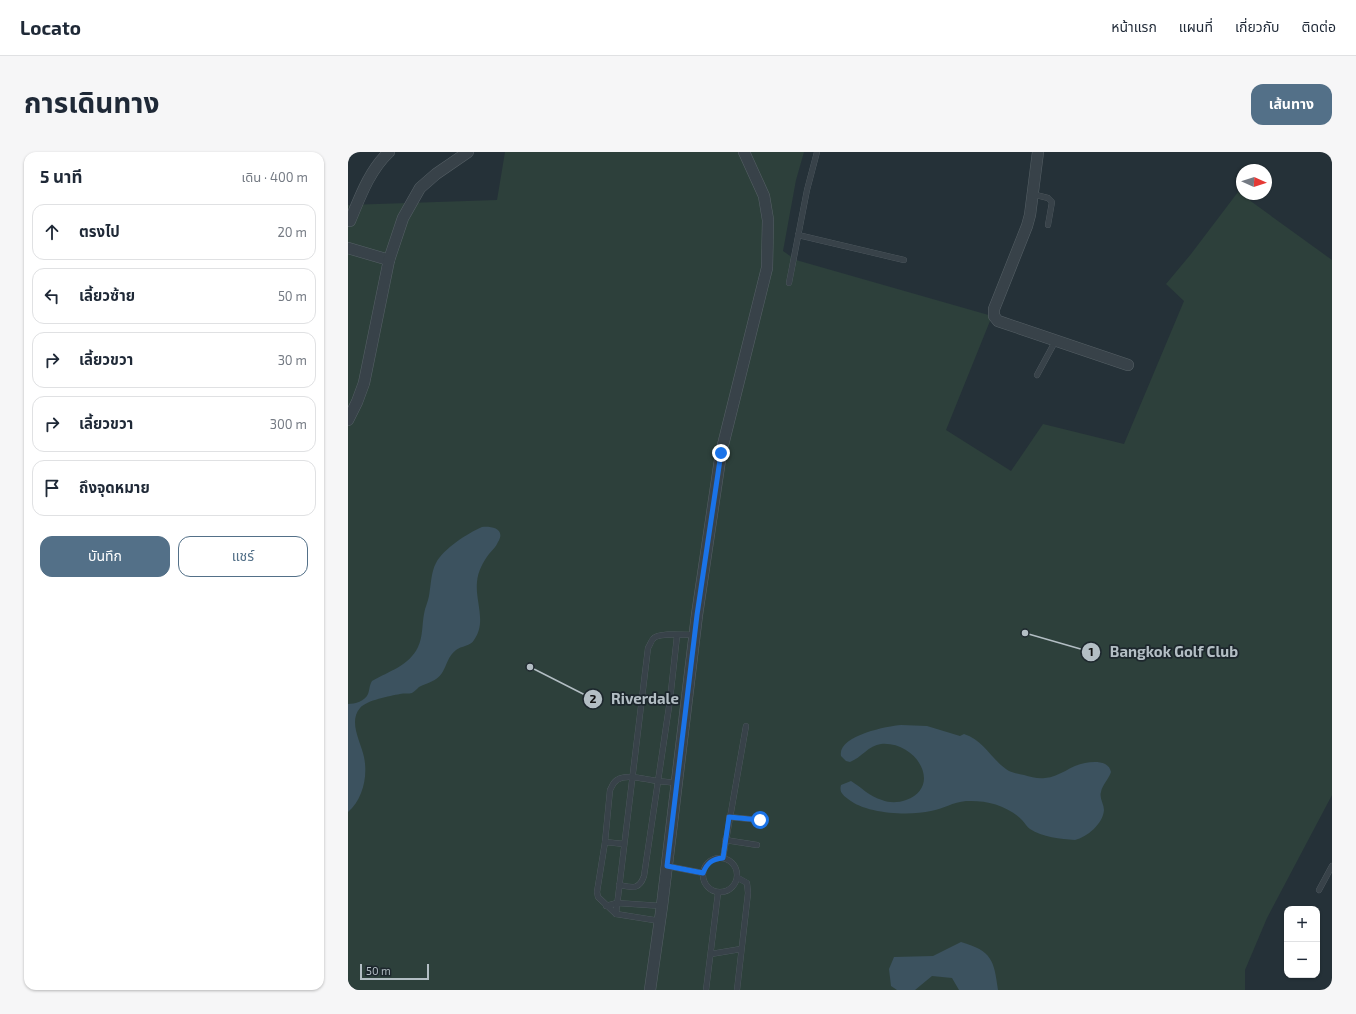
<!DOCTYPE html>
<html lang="th">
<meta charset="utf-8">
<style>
:root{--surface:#fff;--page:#f6f6f7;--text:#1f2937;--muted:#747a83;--line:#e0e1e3;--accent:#537088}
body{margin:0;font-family:"Exo 2","Noto Sans Thai",sans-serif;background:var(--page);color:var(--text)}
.controls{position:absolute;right:12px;bottom:12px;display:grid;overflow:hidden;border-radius:8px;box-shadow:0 1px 3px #0004}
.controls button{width:36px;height:36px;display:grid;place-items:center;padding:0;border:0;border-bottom:1px solid var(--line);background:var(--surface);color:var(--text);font:20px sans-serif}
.compass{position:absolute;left:888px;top:12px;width:36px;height:36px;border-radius:50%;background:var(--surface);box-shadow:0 1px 3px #0004;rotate:93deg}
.scale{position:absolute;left:12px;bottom:10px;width:69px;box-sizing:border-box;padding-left:4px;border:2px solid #b3bec4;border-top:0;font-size:11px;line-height:14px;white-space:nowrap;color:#b3bec4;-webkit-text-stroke:3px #1d272d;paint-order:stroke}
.stop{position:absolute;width:12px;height:12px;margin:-9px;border:3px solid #1a73e8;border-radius:50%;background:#fff}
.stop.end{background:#1a73e8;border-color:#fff;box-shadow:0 1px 4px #0008}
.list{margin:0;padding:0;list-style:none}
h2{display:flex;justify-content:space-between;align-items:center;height:52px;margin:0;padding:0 16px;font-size:17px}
h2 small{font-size:13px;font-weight:400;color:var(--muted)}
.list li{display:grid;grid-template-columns:26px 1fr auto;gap:12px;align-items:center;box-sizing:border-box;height:56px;margin:0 8px 8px;padding:0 8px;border:1px solid var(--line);border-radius:12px}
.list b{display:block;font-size:15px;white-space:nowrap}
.list em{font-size:13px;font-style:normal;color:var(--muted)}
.actions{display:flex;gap:8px;padding:12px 16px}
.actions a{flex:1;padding:9px 0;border:1px solid var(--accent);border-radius:12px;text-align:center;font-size:14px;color:var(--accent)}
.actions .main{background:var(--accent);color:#fff}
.icon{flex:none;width:22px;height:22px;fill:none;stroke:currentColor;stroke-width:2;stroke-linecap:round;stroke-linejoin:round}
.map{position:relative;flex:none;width:984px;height:838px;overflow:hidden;border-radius:12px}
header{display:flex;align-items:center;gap:24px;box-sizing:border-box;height:56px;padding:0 20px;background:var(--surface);border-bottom:1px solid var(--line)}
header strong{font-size:19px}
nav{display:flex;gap:22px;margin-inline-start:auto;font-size:14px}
.intro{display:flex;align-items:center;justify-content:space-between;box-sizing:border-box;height:96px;padding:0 24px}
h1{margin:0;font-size:28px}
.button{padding:10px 18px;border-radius:12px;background:var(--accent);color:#fff;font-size:14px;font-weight:700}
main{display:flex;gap:24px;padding:0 24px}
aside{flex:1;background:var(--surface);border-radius:12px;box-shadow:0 1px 3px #0004}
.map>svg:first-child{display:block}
.green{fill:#2d403b}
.water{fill:#3c525f}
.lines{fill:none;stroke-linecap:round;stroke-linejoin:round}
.service-casing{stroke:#566066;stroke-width:6}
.minor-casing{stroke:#566066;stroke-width:12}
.service{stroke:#384249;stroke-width:5.5}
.minor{stroke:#384249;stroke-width:11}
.route{stroke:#1a73e8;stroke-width:5}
.leader{fill:none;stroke:#b3bec4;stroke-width:1.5}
.callout-dot{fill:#b3bec4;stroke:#1d272d;stroke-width:1.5}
.mark-label{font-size:12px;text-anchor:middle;font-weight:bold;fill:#111}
.callout-label{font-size:15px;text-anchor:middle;font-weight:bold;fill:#b3bec4;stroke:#1d272d;stroke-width:3.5;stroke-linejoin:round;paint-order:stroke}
</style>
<header>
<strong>Locato</strong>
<nav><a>หน้าแรก</a><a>แผนที่</a><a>เกี่ยวกับ</a><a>ติดต่อ</a></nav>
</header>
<div class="intro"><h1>การเดินทาง</h1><a class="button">เส้นทาง</a></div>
<main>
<aside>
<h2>5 นาที<small>เดิน · 400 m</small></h2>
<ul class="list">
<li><svg class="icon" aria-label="ahead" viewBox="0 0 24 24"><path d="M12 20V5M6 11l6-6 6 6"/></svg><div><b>ตรงไป</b></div><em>20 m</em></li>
<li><svg class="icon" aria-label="left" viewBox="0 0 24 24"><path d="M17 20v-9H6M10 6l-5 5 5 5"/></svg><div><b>เลี้ยวซ้าย</b></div><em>50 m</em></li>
<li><svg class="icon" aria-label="right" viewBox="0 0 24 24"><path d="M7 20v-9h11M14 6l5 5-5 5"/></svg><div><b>เลี้ยวขวา</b></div><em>30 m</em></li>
<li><svg class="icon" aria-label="right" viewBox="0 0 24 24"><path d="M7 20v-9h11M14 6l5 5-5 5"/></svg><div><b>เลี้ยวขวา</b></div><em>300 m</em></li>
<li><svg class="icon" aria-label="arrive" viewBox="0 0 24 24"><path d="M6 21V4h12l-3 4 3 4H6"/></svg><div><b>ถึงจุดหมาย</b></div></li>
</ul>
<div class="actions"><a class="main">บันทึก</a><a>แชร์</a></div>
</aside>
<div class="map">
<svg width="984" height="838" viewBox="0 0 984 838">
<rect width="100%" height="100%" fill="#253138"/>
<polygon class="green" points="157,0 456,0 448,28 435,99 448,108 644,164 598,278 663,319 695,272 776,292 836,149 818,132 843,102 890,40 984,108 984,643 919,766 897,818 897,838 0,838 0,53 149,48"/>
<g class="water">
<path d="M134,375c10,-1 24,2 16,15 -2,5 -6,8 -9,12 -6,8 -11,17 -12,28 -2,20 10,40 -3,58 -3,6 -13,6 -18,10 -8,6 -9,15 -14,23 -5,8 -15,10 -23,14 -2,2 -4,4 -7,6 -3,1 -8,0 -12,1 -10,2 -33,6 -40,14 -12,14 1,34 4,49 4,19 -1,42 -16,55v-108c7,0 17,-3 20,-10 2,-5 1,-8 4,-13 17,-10 37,-15 46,-34 5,-10 4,-23 6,-33 1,-7 4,-12 5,-18 2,-11 2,-24 7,-33 7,-14 32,-30 46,-36z"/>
<path d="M553,573l26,1 33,10 4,-2c20,6 28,27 45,37 4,2 10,3 15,4 7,2 14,4 21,3 15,-1 26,-13 40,-15 10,-2 24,-2 26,9 -2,7 -9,13 -10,20 -2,6 3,12 3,18 -1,14 -17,27 -29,30 -14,-1 -33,-3 -45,-11 -3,-2 -5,-6 -8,-9 -15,-15 -36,-20 -56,-19 -13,1 -23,8 -35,10 -22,5 -65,3 -83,-12 -5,-4 -9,-7 -7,-14l10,-4c10,6 19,16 31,19 7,3 16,3 24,0 37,-13 11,-59 -25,-56 -12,1 -20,14 -31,18l-4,-1 -5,-5c-4,-20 46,-30 60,-31z"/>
<path d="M613,790c31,9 33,18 37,48h-39l-7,-12 -20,-2 -17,14h-18l-6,-4 -2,-17 5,-12 39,-1z"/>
</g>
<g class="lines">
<g class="service-casing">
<g id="service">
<polyline points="684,42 700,46 704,50 700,73"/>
<polyline points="450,83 556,108"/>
<polyline points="441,131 459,38 469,0"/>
<polyline points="689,223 708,188"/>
<polyline points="294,545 322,548"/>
<polyline points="381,665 412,668"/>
<polyline points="377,688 409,693"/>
<polyline points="257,690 276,692"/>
<circle cx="372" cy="723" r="17"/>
<polyline points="375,706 398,574"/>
<polyline points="319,714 355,721"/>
<path d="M271,733c12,2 20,6 25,-9l26,-176 7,-64"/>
<polyline points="971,738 984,714"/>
<polyline points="258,754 269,751 314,754"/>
<path d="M268,762l32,-266c2,-3 3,-7 5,-9 5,-7 33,-4 42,-4"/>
<path d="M312,769l-44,-7 -18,-17 -1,-5 8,-50 5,-52c2,-3 3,-8 7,-10 9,-7 30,0 41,1 6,1 13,1 19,2"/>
<polyline points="363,802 393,797"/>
<polyline points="358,838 370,741"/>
<polyline points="389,838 400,741 399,731 390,726"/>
</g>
</g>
<g class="minor-casing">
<g id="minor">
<polyline points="690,0 682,63 679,74 646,157 646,164 650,169 780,213"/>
<path d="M2,69c10,-24 19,-50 39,-69"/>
<polyline points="0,96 41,108"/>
<polyline points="0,268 9,250 16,231 41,108 55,66 72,36 88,22 120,0"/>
<polyline points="302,838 314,754 349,463 373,301 419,116 420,68 416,44 396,0"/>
</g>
</g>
<use href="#service" class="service"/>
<use href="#minor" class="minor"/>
</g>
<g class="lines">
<path class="route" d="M373,301l-24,162 -30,251 36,7c4,-10 9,-14 20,-15l6,-41 31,3"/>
</g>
<path class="leader" d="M677 481L743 500M182 515L245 547"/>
<g class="callout-dot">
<circle cx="677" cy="481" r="4"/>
<circle cx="182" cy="515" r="4"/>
<circle cx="743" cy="500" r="10"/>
<circle cx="245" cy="547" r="10"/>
</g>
<g class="mark-label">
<text x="743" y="504">1</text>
<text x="245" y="551">2</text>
</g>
<g class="callout-label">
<text x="826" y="505">Bangkok Golf Club</text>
<text x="297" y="552">Riverdale</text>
</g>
</svg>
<div class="controls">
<button>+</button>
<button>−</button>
</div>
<svg class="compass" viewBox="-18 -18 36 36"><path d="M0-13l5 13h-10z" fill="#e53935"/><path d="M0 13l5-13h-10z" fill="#747a83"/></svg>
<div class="scale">50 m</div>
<div class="stop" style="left:412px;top:668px"></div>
<div class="stop end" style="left:373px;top:301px"></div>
</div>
</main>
